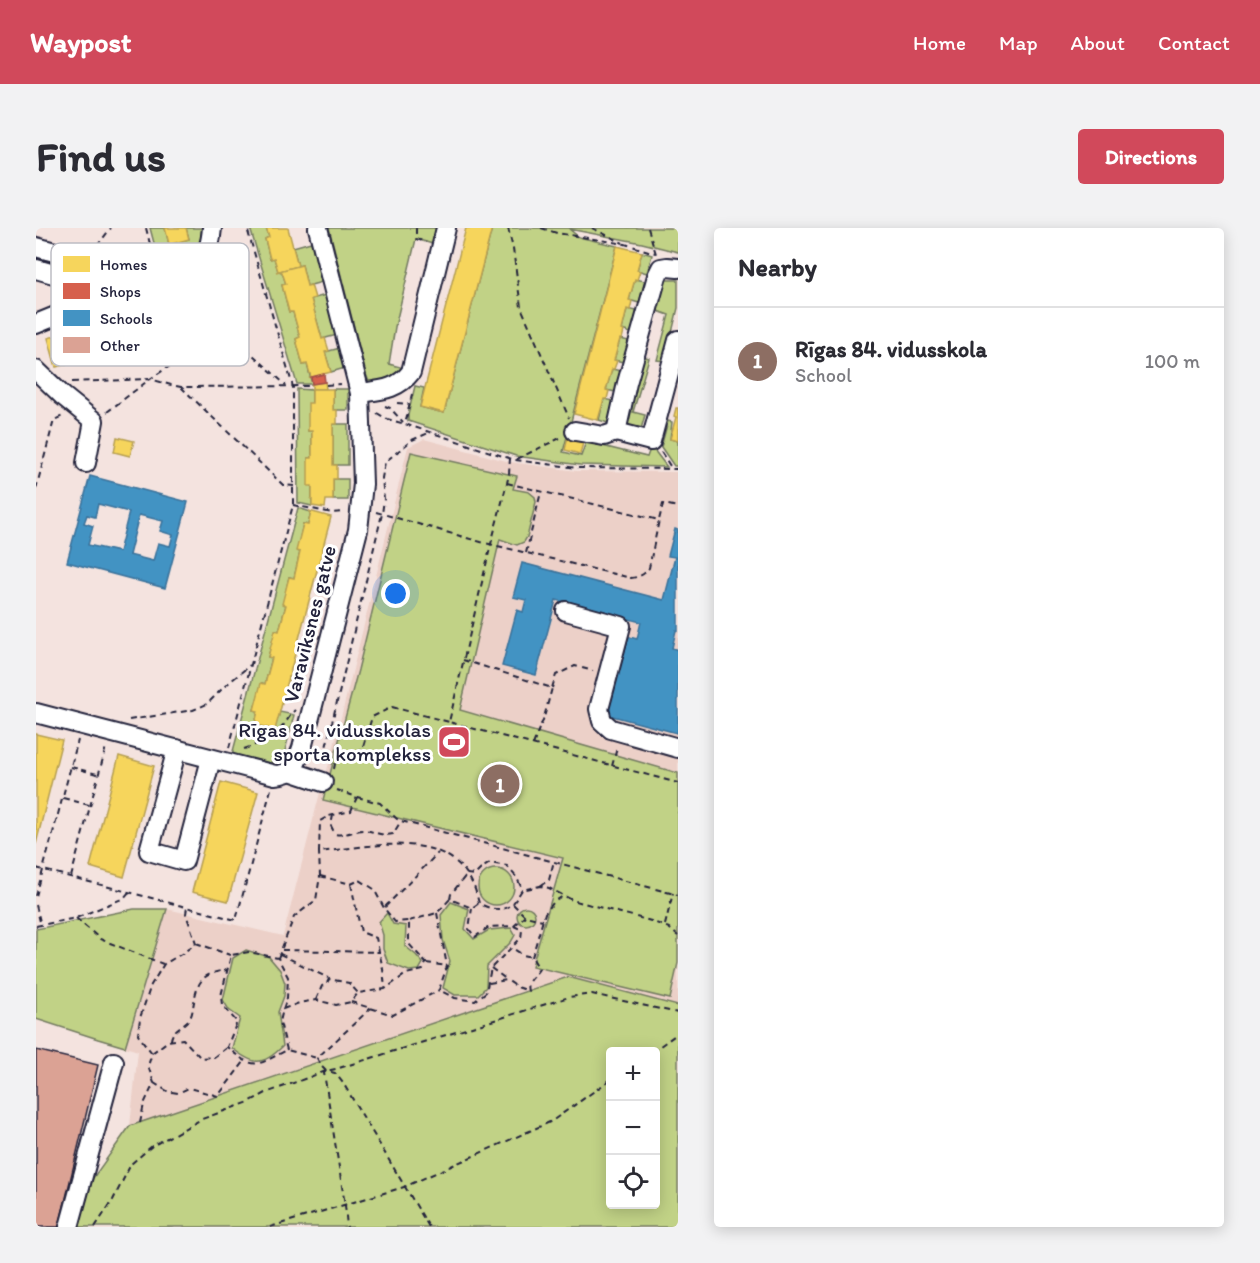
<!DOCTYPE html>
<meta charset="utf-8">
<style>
:root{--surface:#fff;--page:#f2f2f3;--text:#2b2b33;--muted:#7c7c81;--line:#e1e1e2;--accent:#d1495b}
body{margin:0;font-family:Itim,sans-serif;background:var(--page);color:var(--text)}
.controls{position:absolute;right:18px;bottom:18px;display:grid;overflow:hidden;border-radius:6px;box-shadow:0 3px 15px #0003}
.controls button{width:54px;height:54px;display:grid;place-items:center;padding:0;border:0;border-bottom:2px solid var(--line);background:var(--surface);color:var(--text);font:30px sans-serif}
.you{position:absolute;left:360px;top:366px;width:21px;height:21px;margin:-15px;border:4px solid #fff;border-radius:50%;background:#1a73e8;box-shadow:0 0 0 9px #1a73e833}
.badge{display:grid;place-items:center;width:39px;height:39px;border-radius:50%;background:var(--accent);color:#fff;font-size:20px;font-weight:700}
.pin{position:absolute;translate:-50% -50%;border:3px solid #fff;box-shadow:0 2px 6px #0006}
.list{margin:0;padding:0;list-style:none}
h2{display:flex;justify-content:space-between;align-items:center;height:78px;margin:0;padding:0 24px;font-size:26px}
h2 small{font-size:20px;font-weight:400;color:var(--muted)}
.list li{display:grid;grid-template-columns:39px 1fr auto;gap:18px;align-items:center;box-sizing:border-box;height:108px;padding:0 24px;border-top:2px solid var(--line)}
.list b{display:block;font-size:22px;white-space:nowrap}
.list p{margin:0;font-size:20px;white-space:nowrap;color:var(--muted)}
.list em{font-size:20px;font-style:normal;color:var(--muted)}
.icon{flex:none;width:33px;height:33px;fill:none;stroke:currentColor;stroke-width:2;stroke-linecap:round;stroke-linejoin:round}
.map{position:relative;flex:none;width:642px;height:999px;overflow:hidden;border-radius:6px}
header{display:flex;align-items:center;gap:36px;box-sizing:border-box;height:84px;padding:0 30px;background:var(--accent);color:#fff}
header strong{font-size:28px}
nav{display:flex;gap:33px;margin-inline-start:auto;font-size:21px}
.intro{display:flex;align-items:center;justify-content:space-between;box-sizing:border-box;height:144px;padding:0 36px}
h1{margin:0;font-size:42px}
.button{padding:15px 27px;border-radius:6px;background:var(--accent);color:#fff;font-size:21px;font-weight:700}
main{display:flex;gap:36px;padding:0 36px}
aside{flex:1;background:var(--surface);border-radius:6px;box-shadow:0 3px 15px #0003}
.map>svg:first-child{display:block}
.built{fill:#ecd0c8}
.green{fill:#c1d286;stroke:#727a60;stroke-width:1.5;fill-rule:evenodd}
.homes{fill:#f6d55c;stroke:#b69f52;stroke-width:1.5}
.shops{fill:#d6604d;stroke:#a04d48;stroke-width:1.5}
.schools{fill:#4393c3;stroke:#39719a;stroke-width:1.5;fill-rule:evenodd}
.building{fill:#dba294;stroke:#22223b;stroke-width:1.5}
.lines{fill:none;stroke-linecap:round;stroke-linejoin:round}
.minor-casing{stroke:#22223b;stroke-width:22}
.path{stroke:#22223b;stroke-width:2;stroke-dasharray:6 4.5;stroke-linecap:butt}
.minor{stroke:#fff;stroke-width:18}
.labels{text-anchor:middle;stroke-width:6;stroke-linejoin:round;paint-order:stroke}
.street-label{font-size:21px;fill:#22223b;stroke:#fff}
.poi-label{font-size:21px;fill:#22223b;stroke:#fff;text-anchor:end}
.key{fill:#fff;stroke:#bdbdc4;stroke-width:1.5}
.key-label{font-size:16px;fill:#22223b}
</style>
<header>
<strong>Waypost</strong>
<nav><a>Home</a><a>Map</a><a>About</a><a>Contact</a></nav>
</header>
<div class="intro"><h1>Find us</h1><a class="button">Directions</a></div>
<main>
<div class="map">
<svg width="642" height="999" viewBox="0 0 642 999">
<rect width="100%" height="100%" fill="#f4e3df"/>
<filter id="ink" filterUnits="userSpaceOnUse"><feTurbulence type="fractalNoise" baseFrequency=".0167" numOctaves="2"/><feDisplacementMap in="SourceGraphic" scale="12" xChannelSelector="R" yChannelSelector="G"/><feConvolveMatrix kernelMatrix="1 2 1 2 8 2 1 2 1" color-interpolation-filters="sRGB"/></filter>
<g filter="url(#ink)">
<polygon class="built" points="388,211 474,234 541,243 642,244 642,778 532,749 94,898 102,823 89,819 131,681 247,708 286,557 295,530 372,219"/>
<g class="green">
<polygon points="114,0 129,0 133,16 153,11 150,0 166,0 164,18 160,29 153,34 130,42 113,38 118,15"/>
<polygon points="214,0 230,0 233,9 229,11 234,31 238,30 242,43 246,44 250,56 246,57 253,84 257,84 264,109 260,111 267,137 271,136 276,156 261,156"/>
<path d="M293,0h112l-5,17 -20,-6 -21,88 -6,37 15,4c-13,11 -17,15 -35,14l-3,-8z"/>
<polygon points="456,0 642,0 642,24 606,15 533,1 543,9 581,18 527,224 545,228 550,214 611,229 614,221 618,222 631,239 544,237 480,228 372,193 372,187 379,158 388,160 384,179 408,185"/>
<polygon points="275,14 286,54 271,58 266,37 262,38 257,19"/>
<polygon points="606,24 616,27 611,45 601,42"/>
<polygon points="599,51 609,53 603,75 593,72"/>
<polygon points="629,52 642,52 642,80 629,133 621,132 633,87 616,81 623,59"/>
<polygon points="290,67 301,107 286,111 275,71"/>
<polygon points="591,81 601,83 595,105 586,102"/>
<polygon points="584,111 593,113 588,134 578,132"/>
<polygon points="304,120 309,140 295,144 289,124"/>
<polygon points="607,128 613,130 597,184 609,187 605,201 593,198 591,193"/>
<polygon points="576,141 585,143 580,164 570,162"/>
<polygon points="261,161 276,162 276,175 272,203 276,203 276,230 272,230 276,258 276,278 262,275"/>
<rect x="297" y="161" width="15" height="21"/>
<polygon points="568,171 578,173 572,195 563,192"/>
<polygon points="632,193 636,194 634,211 642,213 642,238 638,238 625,219"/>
<rect x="297" y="196" width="15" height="41"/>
<polygon points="375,224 481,248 477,261 493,264 499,269 500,274 491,309 488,314 481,317 464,311 424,482 642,545 642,735 634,771 496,738 527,630 287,572 322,442"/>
<rect x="297" y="251" width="15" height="21"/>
<polygon points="262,280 275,284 272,297 267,296 261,323 264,324 258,350 253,349 247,376 250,377 243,403 240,402 232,429 236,430 229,456 226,455 218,482 222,483 219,497 238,502 244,484 258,487 248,527 232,536 196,527"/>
<circle cx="460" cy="659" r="18"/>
<polygon points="415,674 433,681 429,701 438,711 453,702 475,700 479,707 475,714 451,738 450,759 442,767 419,767 407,760 414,733 407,712 405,687"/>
<circle cx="490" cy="688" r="9"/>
<polygon points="98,681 131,681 89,819 62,811 0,791 0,701"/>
<polygon points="351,685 357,696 370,698 369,718 380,727 387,735 383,742 373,743 352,735 347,721 347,707 343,694"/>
<path d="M210,722l23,7 11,13 5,13 -1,13 -6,16 5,34c-21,21 -30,19 -51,2l8,-30 -11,-8 -6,-10 10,-42z"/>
<path d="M532,749l110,29v221h-600l15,-49 37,-52zM574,824h46v152h-46z"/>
</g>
<g class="homes">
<polygon points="129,0 150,0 153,11 132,17 133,16"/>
<polygon points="230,0 252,0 262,38 240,44 242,43 238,30 234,31 229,11 233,9"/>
<polygon points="430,0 456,0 408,185 384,179"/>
<polygon points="581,18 606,24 601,42 604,43 601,52 599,51 593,72 596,73 594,82 591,81 586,102 588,103 586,111 584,111 578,132 581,133 578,141 576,141 570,162 573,163 571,171 568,171 562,192 538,186"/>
<polygon points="266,37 271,58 275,57 279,70 275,71 286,111 289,110 293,123 289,124 295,144 273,150 275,149 271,136 267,137 260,111 264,109 257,84 253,84 246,57 250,56 246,44 243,43"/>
<polygon points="151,72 158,101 20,139 12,110"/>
<polygon points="289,154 290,161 276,161 276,156"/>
<polygon points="275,161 297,161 297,182 301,182 301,196 297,196 297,237 301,237 301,251 297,251 297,272 290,272 289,280 276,278 276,272 275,271 276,271 276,258 272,258 272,230 276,230 276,203 272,203 272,175 276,175 276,162"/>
<polygon points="640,180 642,180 642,213 634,211 640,189 638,188"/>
<polygon points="532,208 548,211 544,226 529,222"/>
<polygon points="81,209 98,213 94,228 78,224"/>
<polygon points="273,283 295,289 239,502 217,496 219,496 222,483 218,482 225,455 229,456 236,430 232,429 239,402 243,403 250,377 246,376 253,349 258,350 264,324 260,323 267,296 272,297 275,284"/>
<polygon points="0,506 26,512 0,616"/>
<polygon points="83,528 118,538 88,649 54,639"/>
<polygon points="185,554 222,564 192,673 156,664"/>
</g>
<polygon class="shops" points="288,146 289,154 276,156 275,149"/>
<g class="schools">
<path d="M54,248l98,26 -23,86 -98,-26zM62,276l31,8 -10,40 -31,-7 5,-19 -9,-3 3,-8 8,2zM103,287l24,6 -3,10 13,4 -3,11 -12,-3 -5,18 -24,-6z"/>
<polygon points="639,301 642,302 642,403 640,402 636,420 642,422 642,499 641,505 569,486 590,408 601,411 605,394 520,372 500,447 466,438 481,382 487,384 490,372 477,369 486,335 628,372 639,329 632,328"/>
</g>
<polygon class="building" points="0,822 62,837 23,999 0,999"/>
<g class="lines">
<g class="minor-casing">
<g id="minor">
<path d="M0,19l131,35c32,-11 42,-20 45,-54"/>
<polyline points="642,40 631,39 625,40 621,48 591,155 580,204 615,213 642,112"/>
<polyline points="0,41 74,62 83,71"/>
<polyline points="0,96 27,85 110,63 131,54"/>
<polyline points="0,142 27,168 58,193 50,235"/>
<path d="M324,165c21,-3 37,-3 51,-21l35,-144"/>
<polyline points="539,203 568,208 580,204"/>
<polyline points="530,383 585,398 563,481 566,493 575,501 642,520"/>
<path d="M0,485l239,62c19,-1 21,-11 27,-27l56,-218 5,-46 -3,-91 -42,-165"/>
<polyline points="141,521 113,623 148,633 175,531"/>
<polyline points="254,543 287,554"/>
<polyline points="33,999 78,834"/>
</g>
</g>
<g class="path">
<polyline points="110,0 114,16 111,31"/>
<polyline points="380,0 380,11 390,14"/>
<polyline points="472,0 477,21 485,79 533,190"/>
<polyline points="505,0 521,5 589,16 619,25"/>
<polyline points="556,0 587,15"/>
<polyline points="612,0 620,26"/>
<polyline points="61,18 75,0"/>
<polyline points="171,85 250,157"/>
<polyline points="36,154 114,151 135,157 145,159 276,158"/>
<polyline points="290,157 305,156"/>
<polyline points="145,159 247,257 258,258"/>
<polyline points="376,166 369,196 479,232 542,240 642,241"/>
<polyline points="361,175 373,176"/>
<polyline points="349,178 354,180 367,194"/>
<polyline points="71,184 114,151 169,115 173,111 171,85 160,59"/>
<polyline points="341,185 351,191 369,196"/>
<polyline points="625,224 636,241"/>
<polyline points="474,230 473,246 471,255 455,316 413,494 642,555"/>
<polyline points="481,231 524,210"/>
<polyline points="471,255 623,292 627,276 642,279"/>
<polyline points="0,261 18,192 27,188"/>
<polyline points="257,277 296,285 308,284"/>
<path d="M340,284l105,30 150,36c8,-1 13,-3 18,-10l10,-48"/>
<polyline points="490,325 505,264"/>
<polyline points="427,432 516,460 507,493 504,498 497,517"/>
<polyline points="516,460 520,447 539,438 557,443"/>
<polyline points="93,492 157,482 171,476 189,458 214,437"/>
<polyline points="193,520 257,277 257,159 211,0"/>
<path d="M208,521c15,-5 28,-11 39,-23 4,-5 7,-11 12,-16"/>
<polyline points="280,525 300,531 326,522 336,489 356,479 413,494"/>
<polyline points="288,528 346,286 348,271 346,250 349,234 376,212 395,204"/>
<polyline points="576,538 581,520"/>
<polyline points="35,539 61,546"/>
<polyline points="298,541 300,531"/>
<path d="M301,562l20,7 -6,14 -22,5 -9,5 -1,31c49,-5 129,-25 154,33 3,5 4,12 6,18 9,6 25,10 34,0 3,-3 6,-9 9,-13l18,-4 9,2 23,12 79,21 18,7 9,8"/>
<polyline points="321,569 344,575 361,591 365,593 642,667"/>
<polyline points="27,570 53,577"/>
<polyline points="642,584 642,585"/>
<path d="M297,587l-2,11 4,8c11,2 19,-4 29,-4 11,1 16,7 29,4l8,-13"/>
<polyline points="0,640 200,692 235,561"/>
<polyline points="431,646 439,647 446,640 454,635 471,638 481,650 486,661"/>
<polyline points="284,648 315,656 324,652 338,661 348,680"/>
<polyline points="35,649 70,519"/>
<polyline points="315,656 325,704 340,710 347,741 349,760"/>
<polyline points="504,658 513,652 518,633"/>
<polyline points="0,668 42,512"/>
<polyline points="414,671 415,666 431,646"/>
<polyline points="477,676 489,688 507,692"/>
<polyline points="0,677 5,698"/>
<polyline points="401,685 411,738 403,762 419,770 439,773 450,764 455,740 485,710 486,702 478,698 453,699 439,709 433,701 436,680"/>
<polyline points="40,690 64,711 127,736"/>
<polyline points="373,693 401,685 414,671 436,680 443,675"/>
<polyline points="629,697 637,665"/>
<polyline points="0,698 40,690 88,670 93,664"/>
<polyline points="478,698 489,688"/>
<polyline points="160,715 194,727"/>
<polyline points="246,722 344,724"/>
<polyline points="244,726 292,750"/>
<polyline points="496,729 509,685 518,674 527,668"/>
<polyline points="242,730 258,689 280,672 284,648 283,624"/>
<polyline points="390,735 411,738"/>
<polyline points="455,740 471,752"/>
<path d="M453,755l18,-3 10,7 11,4c-3,-10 6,-14 11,-22l-7,-12 -9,-2 -11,-7"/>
<polyline points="280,772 286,758 291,755 293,751 313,755 322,765"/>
<polyline points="315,774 357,787 403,762"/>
<polyline points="335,780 281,830 286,839 290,843 299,845 307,855 393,999"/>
<polyline points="247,781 263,775 280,772 300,777 315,774 322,765 349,761 370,746 387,742 390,735 373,716 373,693 359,694 348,680 402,625"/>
<path d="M135,812c1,-12 15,-14 20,-24 2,-5 2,-10 3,-14 4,-24 11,-29 34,-32"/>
<path d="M251,822l-7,-28 3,-13 4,-11 1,-21 -10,-19 -29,-6 -18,3 -10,41 1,9 15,17 -10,25c28,24 29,19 60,3l30,8"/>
<polyline points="616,824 642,805"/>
<polyline points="116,825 132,813 147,811 165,830 178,829 190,820"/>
<polyline points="290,843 288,845 309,977 311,999"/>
<polyline points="118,855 112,838 116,825 102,807 104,790 115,757 128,736 147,725 160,715 150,686 151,679"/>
<polyline points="104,895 108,876 118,855 131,863 142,865 153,860 182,868 208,834"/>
<polyline points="59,999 77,972 95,936 116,918 166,891 213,874 230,865 290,843 300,841 533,769 556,766 642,785"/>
<polyline points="234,999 368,959 516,893 574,852"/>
</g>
<use href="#minor" class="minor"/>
</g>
</g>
<defs>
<g id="stadium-square" transform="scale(1.725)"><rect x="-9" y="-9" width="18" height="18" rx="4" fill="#d1495b" stroke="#fff"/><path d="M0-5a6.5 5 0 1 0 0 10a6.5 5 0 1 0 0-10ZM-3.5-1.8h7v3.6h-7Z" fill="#fff"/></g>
</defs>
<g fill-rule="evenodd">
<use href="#stadium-square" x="418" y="514"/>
</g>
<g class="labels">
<g class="street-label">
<text transform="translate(274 396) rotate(-76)" y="7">Varavīksnes gatve</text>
</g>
<g class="poi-label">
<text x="395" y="509">Rīgas 84. vidusskolas<tspan x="395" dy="24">sporta komplekss</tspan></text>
</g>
</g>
<rect x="15" y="15" width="198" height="123" rx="9" class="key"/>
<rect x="27" y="28" width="27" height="16" fill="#f6d55c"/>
<rect x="27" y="55" width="27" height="16" fill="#d6604d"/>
<rect x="27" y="82" width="27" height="16" fill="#4393c3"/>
<rect x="27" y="109" width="27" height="16" fill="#dba294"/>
<g class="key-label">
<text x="64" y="42">Homes</text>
<text x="64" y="69">Shops</text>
<text x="64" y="96">Schools</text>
<text x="64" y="123">Other</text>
</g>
</svg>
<div class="controls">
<button>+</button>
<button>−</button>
<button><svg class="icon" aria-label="locate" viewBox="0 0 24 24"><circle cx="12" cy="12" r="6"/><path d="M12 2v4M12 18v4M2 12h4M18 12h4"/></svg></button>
</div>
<div class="you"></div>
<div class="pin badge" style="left:464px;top:556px;background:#8d6e63">1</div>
</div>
<aside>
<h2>Nearby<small></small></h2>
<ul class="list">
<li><span class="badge" style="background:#8d6e63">1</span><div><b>Rīgas 84. vidusskola</b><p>School</p></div><em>100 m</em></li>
</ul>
</aside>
</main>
